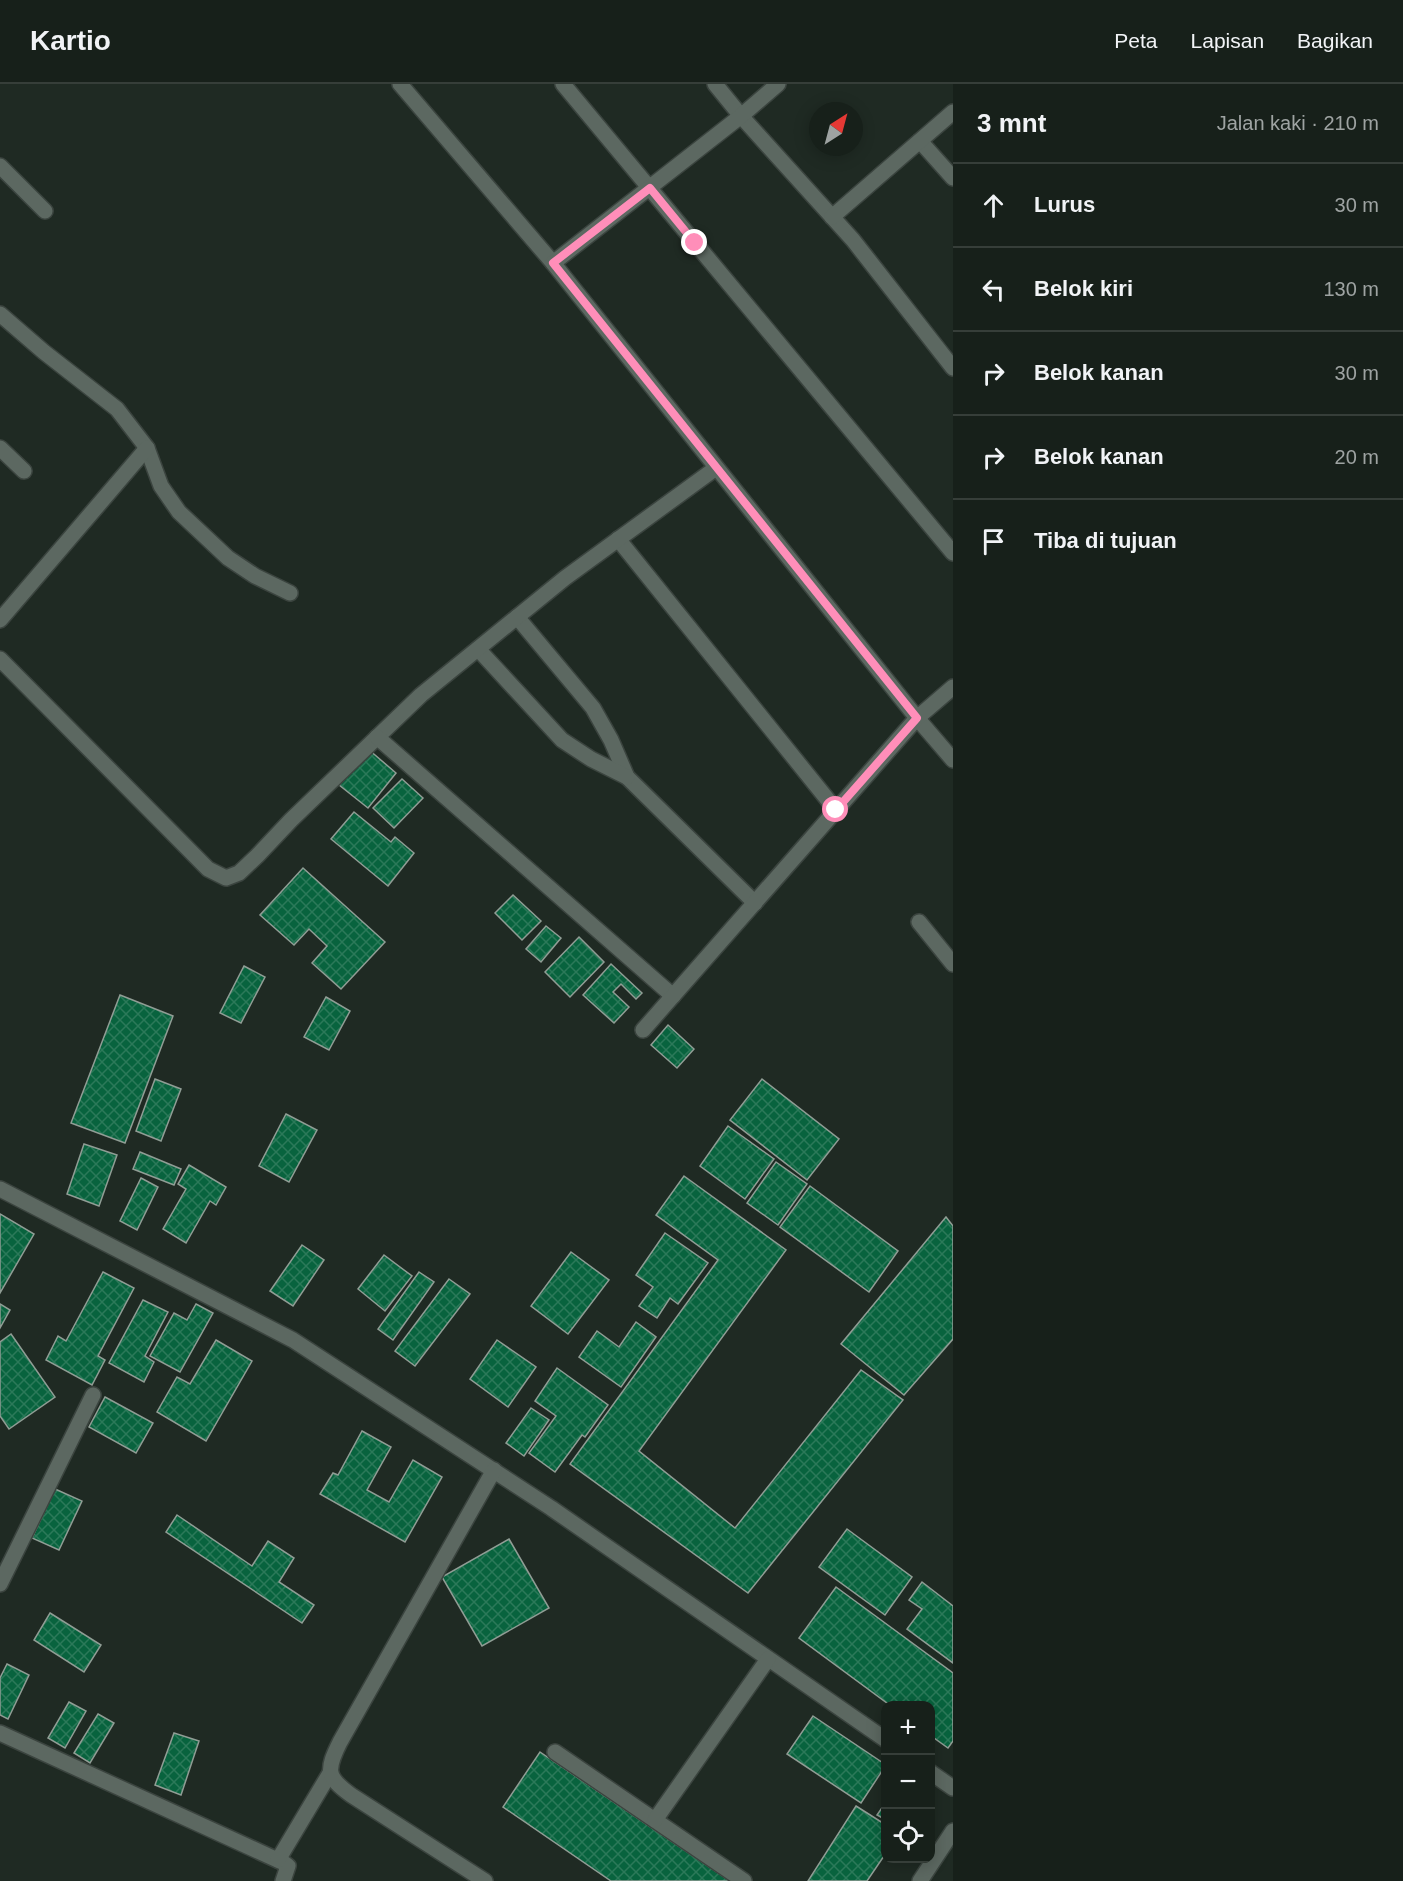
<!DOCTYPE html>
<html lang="id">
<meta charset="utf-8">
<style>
:root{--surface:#17201a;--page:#202823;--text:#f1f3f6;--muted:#9ea3a2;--line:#363e39}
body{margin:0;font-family:Helvetica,sans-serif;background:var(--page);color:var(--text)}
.controls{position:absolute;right:18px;bottom:18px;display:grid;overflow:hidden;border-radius:12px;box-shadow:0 3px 15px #0003}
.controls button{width:54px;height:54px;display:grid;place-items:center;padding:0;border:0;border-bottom:2px solid var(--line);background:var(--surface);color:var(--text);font:30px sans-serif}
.compass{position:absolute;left:809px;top:18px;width:54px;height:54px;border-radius:50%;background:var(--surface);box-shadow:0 3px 15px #0003;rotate:36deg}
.stop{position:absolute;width:18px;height:18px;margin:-14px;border:4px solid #ff8eb9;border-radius:50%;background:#fff}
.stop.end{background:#ff8eb9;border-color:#fff;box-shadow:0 2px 6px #0008}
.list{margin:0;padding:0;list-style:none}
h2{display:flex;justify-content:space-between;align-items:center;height:78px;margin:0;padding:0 24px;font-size:26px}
h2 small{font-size:20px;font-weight:400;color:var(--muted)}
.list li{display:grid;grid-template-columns:39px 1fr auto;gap:18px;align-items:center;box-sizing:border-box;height:84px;padding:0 24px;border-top:2px solid var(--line)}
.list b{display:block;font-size:22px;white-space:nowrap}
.list em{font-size:20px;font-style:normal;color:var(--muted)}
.icon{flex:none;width:33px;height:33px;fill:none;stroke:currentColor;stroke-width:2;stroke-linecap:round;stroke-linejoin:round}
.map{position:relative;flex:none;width:953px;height:1797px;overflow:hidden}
header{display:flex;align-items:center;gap:36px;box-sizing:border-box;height:84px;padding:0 30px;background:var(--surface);border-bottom:2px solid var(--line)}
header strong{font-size:28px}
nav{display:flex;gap:33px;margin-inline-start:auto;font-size:21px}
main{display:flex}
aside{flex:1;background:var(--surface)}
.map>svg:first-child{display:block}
.building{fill:url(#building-cross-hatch);stroke:#909d95;stroke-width:1.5}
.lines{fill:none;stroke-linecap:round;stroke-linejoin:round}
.minor-casing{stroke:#3b443f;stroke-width:18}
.minor{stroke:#5c6861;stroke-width:15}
.route{stroke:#ff8eb9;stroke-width:8}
</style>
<header>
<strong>Kartio</strong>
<nav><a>Peta</a><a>Lapisan</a><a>Bagikan</a></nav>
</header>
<main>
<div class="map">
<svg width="953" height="1797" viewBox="0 0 953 1797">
<defs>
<pattern id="building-cross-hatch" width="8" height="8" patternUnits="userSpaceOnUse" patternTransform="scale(1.5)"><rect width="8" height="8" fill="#08633e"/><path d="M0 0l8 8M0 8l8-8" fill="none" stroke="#2b7959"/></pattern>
</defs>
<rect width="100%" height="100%" fill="#1f2a23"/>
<g class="building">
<polygon points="368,665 396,689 368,724 339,701"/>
<polygon points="402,695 423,714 394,744 373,724"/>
<polygon points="354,728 391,758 395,753 414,769 388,802 331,755"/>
<polygon points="303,784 385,858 341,905 312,879 327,862 309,845 294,861 260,831"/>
<polygon points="513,811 541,837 522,856 495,829"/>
<polygon points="546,842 561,854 541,878 526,865"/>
<polygon points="579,853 604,878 570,913 545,888"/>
<polygon points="611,880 642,909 636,915 621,900 613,908 629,923 614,939 583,911"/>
<polygon points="244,882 265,893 241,939 220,929"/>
<polygon points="120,911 173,932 125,1059 71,1039"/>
<polygon points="326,913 350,927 329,966 304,953"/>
<polygon points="668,941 694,965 677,984 651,961"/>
<polygon points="155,995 181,1005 161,1057 136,1047"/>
<polygon points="762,995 839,1055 807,1096 730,1036"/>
<polygon points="286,1030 317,1046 289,1098 259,1082"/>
<polygon points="728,1042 774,1075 745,1115 700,1082"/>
<polygon points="84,1060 117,1071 99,1122 67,1110"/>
<polygon points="140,1068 181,1085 174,1101 133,1085"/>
<polygon points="776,1078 807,1100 778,1141 747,1119"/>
<polygon points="189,1081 226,1103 216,1121 210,1117 186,1159 163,1145 186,1105 178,1100"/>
<polygon points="684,1092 786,1166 639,1367 735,1444 861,1286 903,1316 748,1509 570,1380 718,1176 656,1131"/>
<polygon points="141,1094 158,1103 137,1146 120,1137"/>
<polygon points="810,1102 898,1167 869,1208 780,1143"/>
<polygon points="0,1130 34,1150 0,1209"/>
<polygon points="946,1133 953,1142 953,1255 904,1311 841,1260"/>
<polygon points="665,1149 708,1179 678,1220 670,1214 657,1234 639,1222 653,1203 636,1191"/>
<polygon points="302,1161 324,1176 293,1222 270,1207"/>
<polygon points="571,1168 609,1196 568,1250 531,1222"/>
<polygon points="384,1171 412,1192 385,1227 358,1205"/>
<polygon points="103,1188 134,1204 98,1272 105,1276 92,1301 46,1276 58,1252 66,1257"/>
<polygon points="419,1188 434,1198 393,1256 378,1245"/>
<polygon points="449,1195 470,1210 415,1282 395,1267"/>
<polygon points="143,1216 168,1228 145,1272 154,1278 144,1298 109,1279"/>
<polygon points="0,1220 10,1226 0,1244"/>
<polygon points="196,1220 213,1229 180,1288 150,1272 174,1229 187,1236"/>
<polygon points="636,1238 656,1253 621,1303 579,1273 597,1247 619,1263"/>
<polygon points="11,1250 55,1313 9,1345 0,1332 0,1258"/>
<polygon points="216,1256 252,1277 206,1357 157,1328 177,1293 190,1300"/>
<polygon points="497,1256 536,1283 508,1323 470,1295"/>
<polygon points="557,1284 608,1321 585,1353 582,1351 555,1388 529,1369 556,1332 535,1317"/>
<polygon points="105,1313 153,1339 136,1369 89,1343"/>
<polygon points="531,1324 549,1336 524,1372 506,1359"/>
<polygon points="362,1347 391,1363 367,1406 389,1418 413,1376 442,1393 405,1458 320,1410 333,1389 338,1391"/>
<polygon points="55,1405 82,1417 59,1466 32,1454"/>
<polygon points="177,1431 252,1482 268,1457 294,1474 279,1498 314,1521 302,1539 166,1448"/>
<polygon points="847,1445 912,1493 885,1531 819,1483"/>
<polygon points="509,1455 549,1524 482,1562 442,1493"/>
<polygon points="922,1498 953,1522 953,1579 907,1545 922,1525 909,1516"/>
<polygon points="836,1503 953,1589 953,1657 948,1664 930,1651 930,1622 891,1622 799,1554"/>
<polygon points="50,1529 101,1561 84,1588 34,1556"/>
<polygon points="7,1580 29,1591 8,1635 0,1631 0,1594"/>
<polygon points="69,1618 86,1627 65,1664 48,1654"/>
<polygon points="98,1630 114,1639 90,1679 74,1669"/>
<polygon points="813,1632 886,1681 861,1719 787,1670"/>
<polygon points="174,1649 199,1657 181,1711 155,1701"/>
<polygon points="540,1668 730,1797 611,1797 503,1723"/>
<polygon points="886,1718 886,1736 877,1731"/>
<polygon points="856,1722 886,1741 886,1769 867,1797 808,1797"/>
</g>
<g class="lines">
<g class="minor-casing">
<g id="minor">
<polyline points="400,0 553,179 917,634 953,676"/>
<polyline points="563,0 953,469"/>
<polyline points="715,0 741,32 853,156 953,284"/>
<polyline points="920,57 953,94"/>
<polyline points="0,82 45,127"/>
<polyline points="832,133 953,28"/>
<polyline points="553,179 741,32 778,0"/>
<polyline points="0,230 44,268 117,325 147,364 161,402 179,428 228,474 255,492 290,509"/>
<polyline points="0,364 24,387"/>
<polyline points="618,455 836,726"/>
<polyline points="517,533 593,624 611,656 627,693 755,819"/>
<polyline points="0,536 147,364"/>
<polyline points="478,565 562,656 591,675 627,693"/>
<polyline points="0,575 208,785 226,794 239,789 257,772 291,736 421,611 565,494 716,384"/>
<polyline points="377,653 673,912"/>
<polyline points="919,838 953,880"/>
<polyline points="643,946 917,634 953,603"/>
<polyline points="0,1105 293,1256 551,1424 886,1656"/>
<polyline points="0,1500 93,1311"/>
<polyline points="0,1649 284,1779 288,1782 283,1797"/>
<polyline points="555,1668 744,1797"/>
<polyline points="930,1688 953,1704"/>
<polyline points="655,1736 768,1575"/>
<polyline points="278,1776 330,1689"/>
<path d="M485,1797l-134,-86c-25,-18 -25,-25 -11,-53l154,-272"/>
<polyline points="920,1797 953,1747"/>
</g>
</g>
<use href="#minor" class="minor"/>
</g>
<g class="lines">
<polyline class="route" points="695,159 650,104 553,179 917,634 836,726"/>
</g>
</svg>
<div class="controls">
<button>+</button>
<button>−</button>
<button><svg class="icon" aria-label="locate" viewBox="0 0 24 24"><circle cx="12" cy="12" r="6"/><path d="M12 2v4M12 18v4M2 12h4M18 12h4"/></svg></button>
</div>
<svg class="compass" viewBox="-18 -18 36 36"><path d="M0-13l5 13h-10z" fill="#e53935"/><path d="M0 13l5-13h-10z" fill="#9ea3a2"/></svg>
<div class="stop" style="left:836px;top:726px"></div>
<div class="stop end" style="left:695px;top:159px"></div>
</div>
<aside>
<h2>3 mnt<small>Jalan kaki · 210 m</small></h2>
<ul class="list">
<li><svg class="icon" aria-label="ahead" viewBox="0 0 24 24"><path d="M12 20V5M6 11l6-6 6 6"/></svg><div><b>Lurus</b></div><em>30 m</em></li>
<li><svg class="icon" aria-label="left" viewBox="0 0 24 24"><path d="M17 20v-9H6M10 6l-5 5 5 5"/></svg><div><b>Belok kiri</b></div><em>130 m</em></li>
<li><svg class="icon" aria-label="right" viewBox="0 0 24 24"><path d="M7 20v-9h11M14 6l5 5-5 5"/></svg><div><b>Belok kanan</b></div><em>30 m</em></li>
<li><svg class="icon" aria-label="right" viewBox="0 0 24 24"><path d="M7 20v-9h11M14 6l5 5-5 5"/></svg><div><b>Belok kanan</b></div><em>20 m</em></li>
<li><svg class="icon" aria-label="arrive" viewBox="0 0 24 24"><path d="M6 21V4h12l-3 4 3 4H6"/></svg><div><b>Tiba di tujuan</b></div></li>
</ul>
</aside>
</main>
